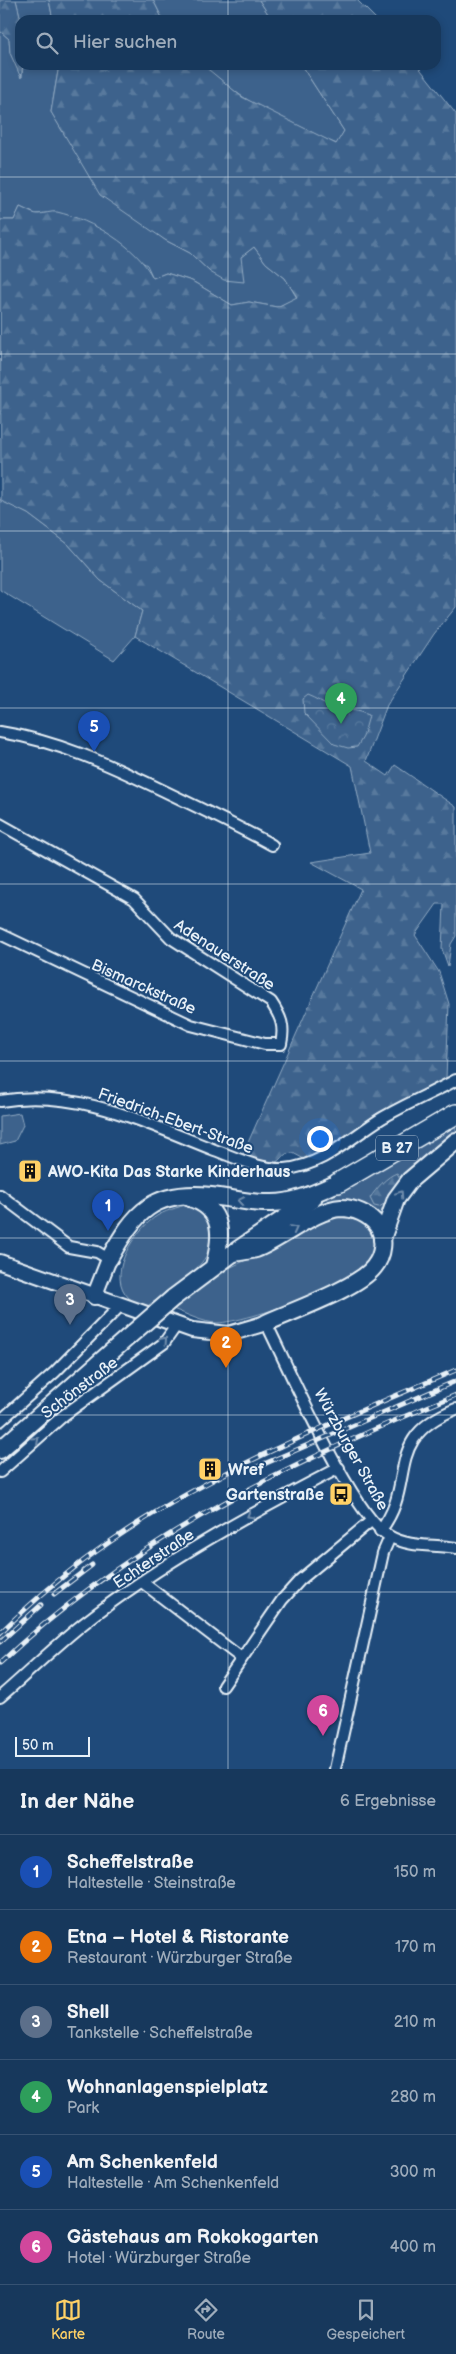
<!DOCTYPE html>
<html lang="de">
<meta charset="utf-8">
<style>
:root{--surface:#17385c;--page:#244365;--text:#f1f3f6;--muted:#9eacbb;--line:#365272;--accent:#ffd166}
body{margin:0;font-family:"Balsamiq Sans",sans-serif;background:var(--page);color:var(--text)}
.scale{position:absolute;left:15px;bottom:12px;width:75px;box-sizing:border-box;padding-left:5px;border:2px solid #e8f1f8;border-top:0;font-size:14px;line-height:18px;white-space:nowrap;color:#e8f1f8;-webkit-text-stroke:4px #1f4a7a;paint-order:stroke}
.you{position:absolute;left:319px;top:1138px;width:18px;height:18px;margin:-12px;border:4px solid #fff;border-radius:50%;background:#1a73e8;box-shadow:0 0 0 8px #1a73e833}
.badge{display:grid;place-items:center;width:32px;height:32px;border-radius:50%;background:var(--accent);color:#fff;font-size:16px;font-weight:700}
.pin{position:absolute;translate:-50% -41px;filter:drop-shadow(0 1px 2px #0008)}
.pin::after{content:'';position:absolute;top:26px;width:18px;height:15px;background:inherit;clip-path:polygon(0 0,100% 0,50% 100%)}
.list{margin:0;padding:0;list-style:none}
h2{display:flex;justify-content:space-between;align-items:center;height:65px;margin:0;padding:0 20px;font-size:21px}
h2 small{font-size:16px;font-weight:400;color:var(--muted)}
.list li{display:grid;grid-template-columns:32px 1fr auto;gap:15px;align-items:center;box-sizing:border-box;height:75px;padding:0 20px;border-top:1px solid var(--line)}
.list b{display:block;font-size:19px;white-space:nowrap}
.list p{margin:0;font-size:16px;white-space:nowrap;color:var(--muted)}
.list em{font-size:16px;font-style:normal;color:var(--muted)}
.icon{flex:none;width:28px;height:28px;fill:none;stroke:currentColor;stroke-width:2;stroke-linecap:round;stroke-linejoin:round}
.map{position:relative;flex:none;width:456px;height:1769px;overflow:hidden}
.search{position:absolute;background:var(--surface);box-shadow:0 2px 8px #0003;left:15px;right:15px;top:15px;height:55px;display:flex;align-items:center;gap:12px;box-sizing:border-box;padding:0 18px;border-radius:15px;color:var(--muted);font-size:19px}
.sheet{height:515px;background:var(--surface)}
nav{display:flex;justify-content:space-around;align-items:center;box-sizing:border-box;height:70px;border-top:1px solid var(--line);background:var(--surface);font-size:14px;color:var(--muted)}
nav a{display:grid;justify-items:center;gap:2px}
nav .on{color:var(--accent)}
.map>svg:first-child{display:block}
.green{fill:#3c628c;stroke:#92aac2}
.forest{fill:url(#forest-firs);stroke:#92aac2}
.park{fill:url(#park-crowns);stroke:#92aac2}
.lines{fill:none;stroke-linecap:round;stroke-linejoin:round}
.street-casing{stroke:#e8f1f8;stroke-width:14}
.secondary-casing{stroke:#e8f1f8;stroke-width:18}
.primary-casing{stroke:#e8f1f8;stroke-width:20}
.highway-casing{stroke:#e8f1f8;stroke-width:22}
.street{stroke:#1f4a7a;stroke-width:10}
.secondary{stroke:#1f4a7a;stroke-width:14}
.primary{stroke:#1f4a7a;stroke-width:16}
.highway{stroke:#1f4a7a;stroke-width:19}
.rail-casing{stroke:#e8f1f8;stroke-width:5}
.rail{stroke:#1f4a7a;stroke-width:3;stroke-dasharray:9;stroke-linecap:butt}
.primary-bridge-casing{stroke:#e8f1f8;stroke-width:20;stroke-linecap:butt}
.primary-bridge{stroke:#1f4a7a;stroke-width:16}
.oneway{stroke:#6f8dac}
.grid{fill:none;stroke:#e8f1f8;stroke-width:1;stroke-opacity:0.55}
.labels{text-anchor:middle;stroke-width:4;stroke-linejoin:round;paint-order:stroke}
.shield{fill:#1f4a7a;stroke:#acbfd2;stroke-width:1}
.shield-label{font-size:15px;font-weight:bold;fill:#e8f1f8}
.street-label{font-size:16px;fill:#e8f1f8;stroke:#1f4a7a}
.poi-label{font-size:16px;font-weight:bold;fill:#e8f1f8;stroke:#1f4a7a;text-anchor:start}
</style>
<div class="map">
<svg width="456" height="1769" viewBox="0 0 456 1769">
<defs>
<pattern id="forest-firs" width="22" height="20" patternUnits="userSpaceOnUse" patternTransform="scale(1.25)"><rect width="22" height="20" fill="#3c628c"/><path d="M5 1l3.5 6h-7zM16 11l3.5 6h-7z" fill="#58799d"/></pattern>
<pattern id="park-crowns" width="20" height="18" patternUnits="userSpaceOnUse" patternTransform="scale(1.25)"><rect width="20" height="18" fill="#3c628c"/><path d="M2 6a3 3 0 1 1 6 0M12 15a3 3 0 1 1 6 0" fill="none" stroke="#58799d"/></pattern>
</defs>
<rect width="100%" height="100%" fill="#1f4a7a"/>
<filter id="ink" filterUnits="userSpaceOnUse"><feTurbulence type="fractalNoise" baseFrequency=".02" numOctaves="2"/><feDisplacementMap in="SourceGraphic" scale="10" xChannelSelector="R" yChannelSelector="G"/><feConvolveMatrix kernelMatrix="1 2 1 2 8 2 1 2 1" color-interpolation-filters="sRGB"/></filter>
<g filter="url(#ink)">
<g class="green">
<polygon points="16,0 49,0 53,20 21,20"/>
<polygon points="153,0 259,0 272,20 163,20"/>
<polygon points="0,31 9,39 10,53 22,77 23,65 59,65 51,112 73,148 142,222 165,240 190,253 210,272 241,257 254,247 266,263 285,278 297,298 277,307 249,302 232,305 192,281 166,273 153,278 147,265 55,212 36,214 20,207 14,220 0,220"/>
<path d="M203,65h98l43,66 -7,13c-48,-19 -97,-43 -134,-79z"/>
<polygon points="0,499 28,514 68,544 100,580 142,611 135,636 114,660 0,590"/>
<polygon points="20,1113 23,1125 15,1141 0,1145 0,1116"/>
<polygon points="456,1119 456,1136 383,1220 329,1206 327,1199"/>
<path d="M185,1205c13,0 17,4 23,16 20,36 -36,68 -62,86 -5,-3 -13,-5 -17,-9 -23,-22 3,-62 21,-77 10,-9 23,-12 35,-16z"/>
<path d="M353,1214l18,12c2,10 7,20 2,30 -12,27 -125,66 -156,67 -13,0 -31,-9 -44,-14l32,-26 22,-14 45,-21 58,-32z"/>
</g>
<g class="forest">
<polygon points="0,0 16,0 21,20 20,65 23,65 21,78 10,53 9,39 0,31"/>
<polygon points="49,0 153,0 163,20 53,20"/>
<polygon points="259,0 357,0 377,20 272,20"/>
<path d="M59,65h144l39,32 94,47 8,-13 -43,-66h116l39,49v493l-22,27 -47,71 -21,56 22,15 7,-11 61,42v129l-5,8 -3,22 -6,-17 2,-45h-7l-22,31 24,37 10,32 -3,74 -70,36 -52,39 -20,6 -11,-6 -7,1 -12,10 -32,-8 119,-267 -50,-27 59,-9 -18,-87 -217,-130 7,-25 -42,-31 -32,-36 -40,-30 -27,-13 -1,-281h14l6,-13c5,2 12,7 18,7 6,0 13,-3 19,-2 35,8 80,34 96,66l13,-5 26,8 40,24 17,-3 28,5 20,-10 -12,-19 -19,-15 -12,-16 -13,10 3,25 -20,-2 -14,-8 -20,-19 -25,-13 -65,-45 -49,-83z"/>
<path d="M397,1173l4,7 -17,24 -5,3 -5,-1 -4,-8c6,-9 17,-22 27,-25z"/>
</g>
<path class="park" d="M308,695c9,3 17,10 26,12 13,4 24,2 35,9l-6,21 -6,10 -9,1 -14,-4 -30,-31 -1,-14z"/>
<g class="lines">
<g class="street-casing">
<g id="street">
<path d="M0,732c58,9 110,33 162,58 37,18 74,35 110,55"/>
<path d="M0,824l134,75 37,39 100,64c10,15 14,24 10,42h-16l-74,-19 -191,-91"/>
<path d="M0,1101c76,-13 143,21 212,48 22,8 48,21 73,20 38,-3 66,-32 97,-51 24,-14 50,-25 74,-38"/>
<polyline points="0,1195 69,1247 97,1252 109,1259"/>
<path d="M266,1323c22,43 86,193 123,213 21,12 44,8 67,12"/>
<polyline points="0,1421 55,1372 120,1306"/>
<polyline points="0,1472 64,1415 164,1343 176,1326"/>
<path d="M380,1531c38,-47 1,-93 76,-122"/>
<polyline points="142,1582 240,1657"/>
<polyline points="223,1686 282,1600 300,1580 371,1521"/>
<path d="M0,1697c28,-24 54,-50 83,-73 79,-62 167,-110 256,-156"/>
<polyline points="335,1769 383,1553 390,1537"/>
</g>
</g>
<g class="secondary-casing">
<g id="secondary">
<polyline points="0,1262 192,1330 229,1334 266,1323"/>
<polyline points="94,1297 109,1259"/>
</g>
</g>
<g class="primary-casing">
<g id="primary">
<path d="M190,1198c35,11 32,39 24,68"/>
<polyline points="382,1239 396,1199 410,1180 456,1141"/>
<path d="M233,1253c7,-1 16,-2 23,-4 24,-9 60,-40 85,-41 13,0 28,6 36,17 9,13 6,31 -3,42 -16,21 -82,44 -108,56"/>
<path d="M109,1259c26,-47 44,-69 102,-63 21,2 40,8 61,7 24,0 45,-11 66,-20"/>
<polyline points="173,1298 233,1253 313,1199"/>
<polyline points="0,1450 127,1338"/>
</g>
</g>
<g class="highway-casing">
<polyline id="highway" points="338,1183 456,1114"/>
</g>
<use href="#street" class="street"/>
<use href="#secondary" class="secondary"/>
<use href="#primary" class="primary"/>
<use href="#highway" class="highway"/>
<g class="rail-casing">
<g id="rail">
<polyline points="257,1467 456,1381"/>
<polyline points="54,1594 92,1565"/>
<path d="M0,1633c34,-33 71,-65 111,-92 103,-71 230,-122 345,-171"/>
<polyline points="0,1642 41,1605"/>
<path d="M0,1663c135,-126 287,-199 456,-268"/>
</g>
</g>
<use href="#rail" class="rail"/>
<g class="primary-bridge-casing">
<polyline id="primary-bridge" points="127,1338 173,1298"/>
</g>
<use href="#primary-bridge" class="primary-bridge"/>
</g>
<defs><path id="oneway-chevron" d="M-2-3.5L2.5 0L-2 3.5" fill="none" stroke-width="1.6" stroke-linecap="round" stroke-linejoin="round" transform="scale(1.25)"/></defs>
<g class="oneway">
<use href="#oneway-chevron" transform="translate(400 1194) rotate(-56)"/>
<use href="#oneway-chevron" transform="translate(241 1201) rotate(-170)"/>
<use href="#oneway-chevron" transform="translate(294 1229) rotate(-28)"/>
<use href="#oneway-chevron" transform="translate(164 1340) rotate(-48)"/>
<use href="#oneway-chevron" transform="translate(36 1440) rotate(-42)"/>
<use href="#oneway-chevron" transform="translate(250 1515) rotate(150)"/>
</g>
</g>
<path class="grid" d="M228,0v20M228,65v1704M0,177h456M0,354h456M0,531h456M0,708h456M0,884h456M0,1061h456M0,1238h456M0,1415h456M0,1592h456"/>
<defs>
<g id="building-square" transform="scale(1.25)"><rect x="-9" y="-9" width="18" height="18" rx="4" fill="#ffd166" stroke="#1f4a7a"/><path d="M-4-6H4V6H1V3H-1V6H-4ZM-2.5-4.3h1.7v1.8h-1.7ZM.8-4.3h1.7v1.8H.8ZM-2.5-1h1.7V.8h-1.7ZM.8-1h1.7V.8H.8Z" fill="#111"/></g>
<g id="bus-square" transform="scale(1.25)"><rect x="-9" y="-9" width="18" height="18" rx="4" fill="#ffd166" stroke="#1f4a7a"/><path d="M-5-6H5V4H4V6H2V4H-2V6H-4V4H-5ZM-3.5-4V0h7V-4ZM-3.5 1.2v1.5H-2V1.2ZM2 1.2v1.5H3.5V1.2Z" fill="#111"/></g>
</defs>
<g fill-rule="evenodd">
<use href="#building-square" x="30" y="1171"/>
<use href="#building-square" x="210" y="1469"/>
<use href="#bus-square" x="341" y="1494"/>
</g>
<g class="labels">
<rect class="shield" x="376" y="1135.5" width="42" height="25" rx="4"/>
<g class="shield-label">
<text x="397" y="1153">B 27</text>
</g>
<g class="street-label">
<text transform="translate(225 954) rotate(33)" y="6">Adenauerstraße</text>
<text transform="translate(144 986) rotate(24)" y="6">Bismarckstraße</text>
<text transform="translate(176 1120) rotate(20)" y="6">Friedrich-Ebert-Straße</text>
<text transform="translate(79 1387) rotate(-37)" y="6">Schönstraße</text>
<text transform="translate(352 1449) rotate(61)" y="6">Würzburger Straße</text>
<text transform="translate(153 1558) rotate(-34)" y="6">Echterstraße</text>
</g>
<g class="poi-label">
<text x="48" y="1177">AWO-Kita Das Starke Kinderhaus</text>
<text x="228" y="1475">Wref</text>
<text x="324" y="1500" text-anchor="end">Gartenstraße</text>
</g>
</g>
</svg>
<div class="scale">50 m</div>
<div class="you"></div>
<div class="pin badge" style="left:108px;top:1231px;background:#1a4fb4">1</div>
<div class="pin badge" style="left:226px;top:1368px;background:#e8710a">2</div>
<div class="pin badge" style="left:70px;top:1325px;background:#5c6f8a">3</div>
<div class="pin badge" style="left:341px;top:724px;background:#2e9e5b">4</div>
<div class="pin badge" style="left:94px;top:752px;background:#1a4fb4">5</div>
<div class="pin badge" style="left:323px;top:1736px;background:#d1479c">6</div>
<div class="search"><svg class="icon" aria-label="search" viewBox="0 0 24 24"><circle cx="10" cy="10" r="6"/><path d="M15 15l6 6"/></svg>Hier suchen</div>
</div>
<section class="sheet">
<h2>In der Nähe<small>6 Ergebnisse</small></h2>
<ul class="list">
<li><span class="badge" style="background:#1a4fb4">1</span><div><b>Scheffelstraße</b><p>Haltestelle · Steinstraße</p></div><em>150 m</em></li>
<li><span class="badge" style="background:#e8710a">2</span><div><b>Etna – Hotel &amp; Ristorante</b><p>Restaurant · Würzburger Straße</p></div><em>170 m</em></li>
<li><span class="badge" style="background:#5c6f8a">3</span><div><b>Shell</b><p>Tankstelle · Scheffelstraße</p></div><em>210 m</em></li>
<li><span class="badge" style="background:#2e9e5b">4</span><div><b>Wohnanlagenspielplatz</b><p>Park</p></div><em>280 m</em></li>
<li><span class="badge" style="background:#1a4fb4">5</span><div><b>Am Schenkenfeld</b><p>Haltestelle · Am Schenkenfeld</p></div><em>300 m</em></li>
<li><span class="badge" style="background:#d1479c">6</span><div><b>Gästehaus am Rokokogarten</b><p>Hotel · Würzburger Straße</p></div><em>400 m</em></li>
</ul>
</section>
<nav>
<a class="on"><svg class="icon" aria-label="map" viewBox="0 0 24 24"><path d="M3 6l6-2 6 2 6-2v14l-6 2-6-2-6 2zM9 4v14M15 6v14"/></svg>Karte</a>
<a><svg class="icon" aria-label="directions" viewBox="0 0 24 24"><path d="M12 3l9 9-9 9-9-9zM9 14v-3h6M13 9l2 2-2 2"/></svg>Route</a>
<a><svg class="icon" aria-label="saved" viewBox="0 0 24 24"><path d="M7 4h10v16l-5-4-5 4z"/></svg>Gespeichert</a>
</nav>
